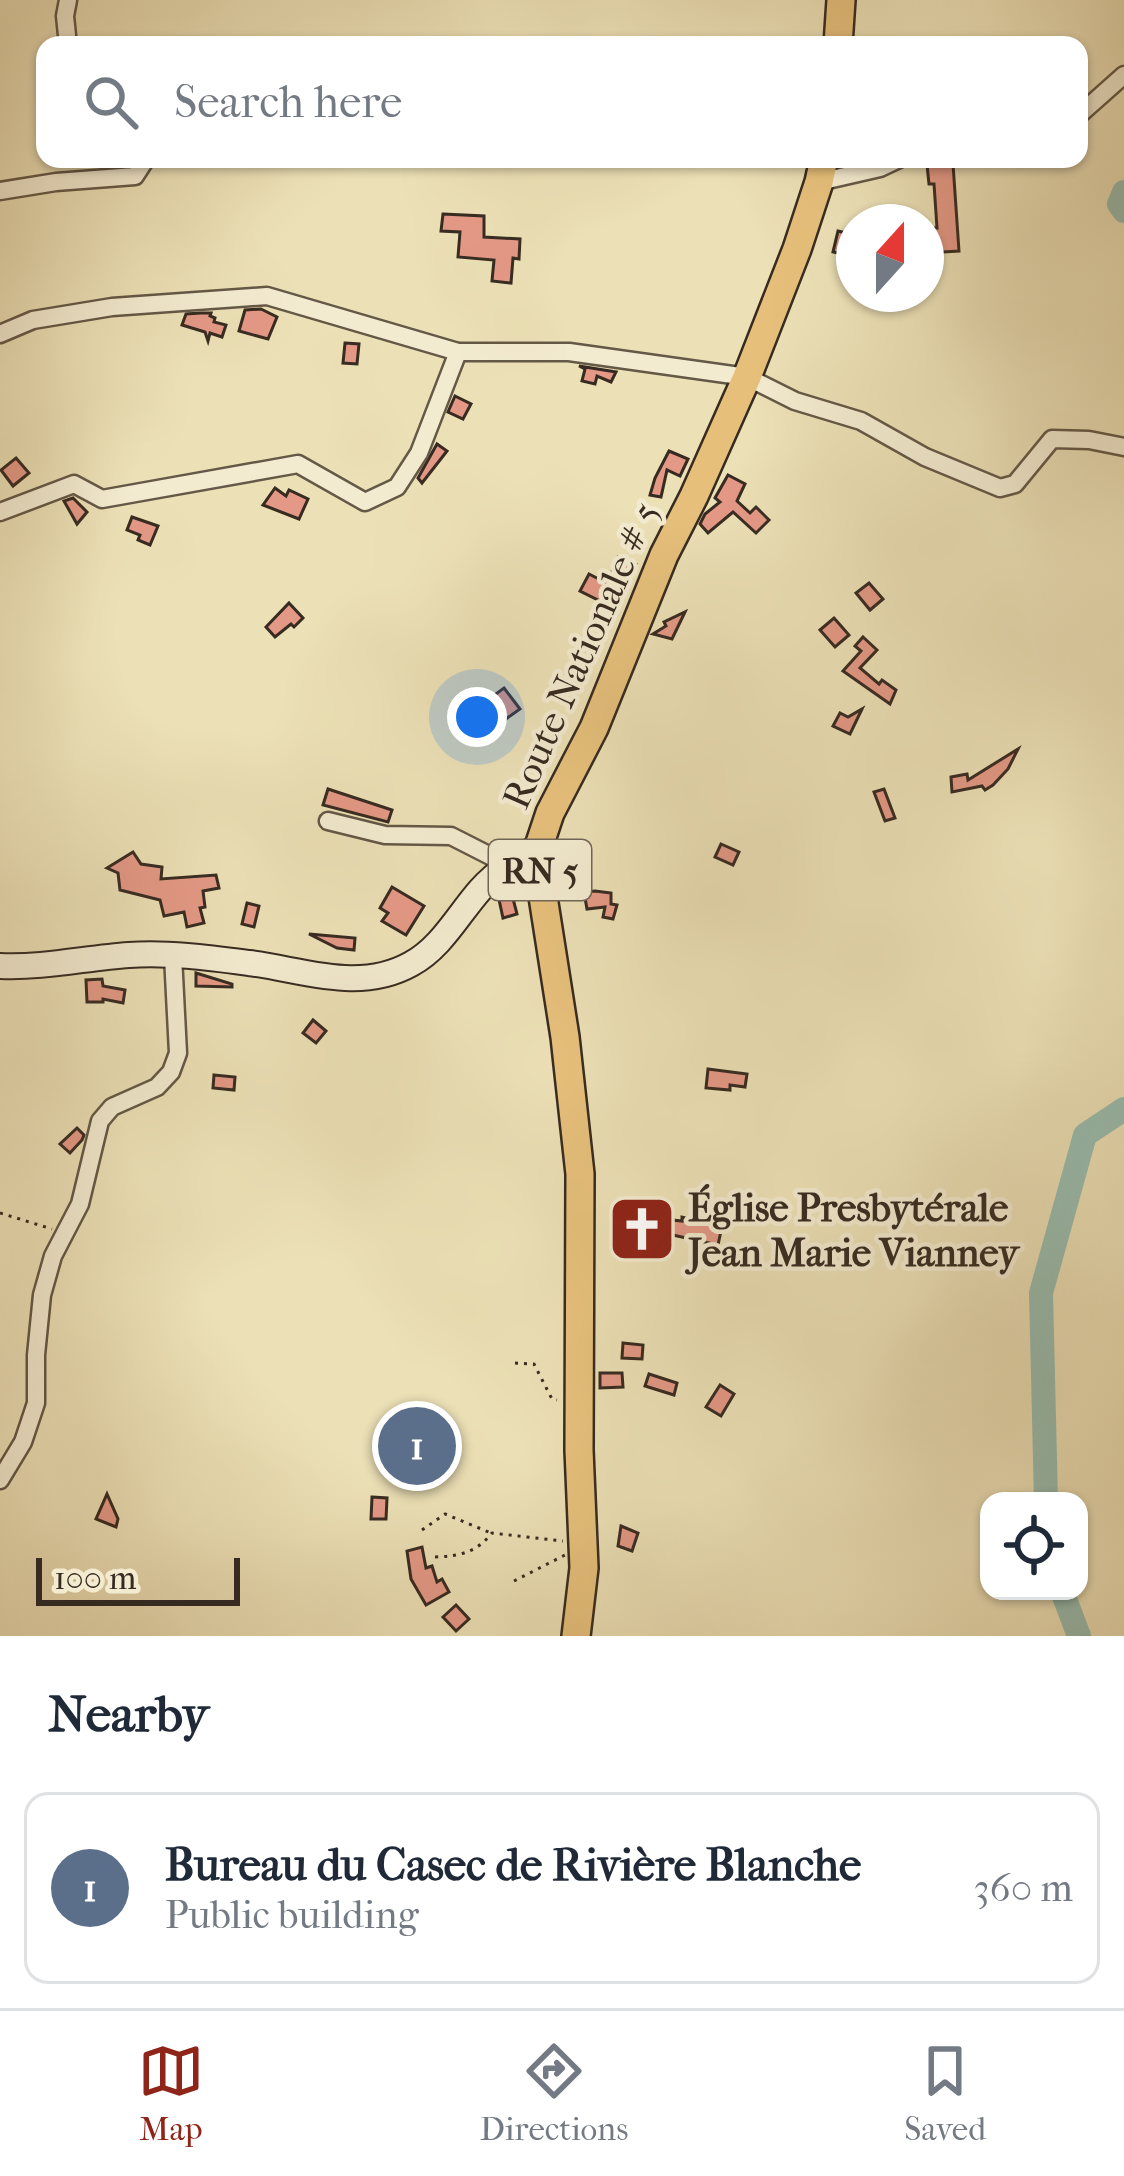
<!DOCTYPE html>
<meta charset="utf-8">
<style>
:root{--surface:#fff;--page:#f2f2f3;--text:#1f2937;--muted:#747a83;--line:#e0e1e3;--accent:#8f2418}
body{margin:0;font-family:"IM FELL French Canon",serif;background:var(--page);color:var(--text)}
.controls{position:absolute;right:36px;bottom:36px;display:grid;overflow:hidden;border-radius:24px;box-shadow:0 3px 9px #0004}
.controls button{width:108px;height:108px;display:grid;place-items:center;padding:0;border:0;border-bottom:3px solid var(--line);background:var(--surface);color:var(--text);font:60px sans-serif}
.compass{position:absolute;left:836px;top:204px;width:108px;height:108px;border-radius:50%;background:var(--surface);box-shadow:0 3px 9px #0004;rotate:21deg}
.scale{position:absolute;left:36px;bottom:30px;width:204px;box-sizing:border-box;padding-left:12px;border:6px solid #372b21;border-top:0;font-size:33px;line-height:42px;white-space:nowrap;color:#372b21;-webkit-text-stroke:9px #f3ebd0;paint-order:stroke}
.you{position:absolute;left:477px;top:717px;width:42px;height:42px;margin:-30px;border:9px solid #fff;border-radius:50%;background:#1a73e8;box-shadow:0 0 0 18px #1a73e833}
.badge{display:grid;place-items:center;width:78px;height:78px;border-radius:50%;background:var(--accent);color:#fff;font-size:39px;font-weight:700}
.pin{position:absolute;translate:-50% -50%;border:6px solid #fff;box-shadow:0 3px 12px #0006}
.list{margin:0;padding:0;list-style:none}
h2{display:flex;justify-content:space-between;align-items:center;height:156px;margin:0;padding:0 48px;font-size:51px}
h2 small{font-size:39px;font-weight:400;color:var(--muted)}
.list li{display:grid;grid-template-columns:78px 1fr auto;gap:36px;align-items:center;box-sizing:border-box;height:192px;margin:0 24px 24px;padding:0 24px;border:3px solid var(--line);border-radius:24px}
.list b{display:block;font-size:45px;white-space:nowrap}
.list p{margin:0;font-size:39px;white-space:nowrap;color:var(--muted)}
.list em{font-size:39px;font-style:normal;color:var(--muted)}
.icon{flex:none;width:66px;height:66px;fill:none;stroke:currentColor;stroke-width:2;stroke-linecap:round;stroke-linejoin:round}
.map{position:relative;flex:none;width:1124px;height:1636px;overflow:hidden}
.search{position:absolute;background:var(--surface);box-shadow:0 3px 9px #0004;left:36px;right:36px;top:36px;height:132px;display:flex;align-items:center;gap:30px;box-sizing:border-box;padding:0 42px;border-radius:24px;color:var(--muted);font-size:45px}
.sheet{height:372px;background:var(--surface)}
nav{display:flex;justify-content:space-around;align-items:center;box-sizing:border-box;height:168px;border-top:3px solid var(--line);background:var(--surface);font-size:33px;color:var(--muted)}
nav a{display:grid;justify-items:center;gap:6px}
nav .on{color:var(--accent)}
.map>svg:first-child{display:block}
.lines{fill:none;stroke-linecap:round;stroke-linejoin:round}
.river{stroke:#99bdaf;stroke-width:24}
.building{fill:#e49986;stroke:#372b21;stroke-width:3}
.street-casing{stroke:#645846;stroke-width:21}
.secondary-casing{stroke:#372b21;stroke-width:28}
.primary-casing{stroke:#372b21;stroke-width:32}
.path{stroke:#372b21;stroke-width:3;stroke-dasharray:3 6;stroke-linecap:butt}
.street{stroke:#f3ebd0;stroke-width:16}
.secondary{stroke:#f3ebd0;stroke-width:24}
.primary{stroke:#e6c07b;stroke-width:27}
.labels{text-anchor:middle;stroke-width:9;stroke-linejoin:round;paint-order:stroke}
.shield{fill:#f3ebd0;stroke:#6f6556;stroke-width:3}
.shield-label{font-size:36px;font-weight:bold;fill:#372b21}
.street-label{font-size:39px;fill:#372b21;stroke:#f3ebd0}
.poi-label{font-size:39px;font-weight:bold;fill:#372b21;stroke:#f3ebd0;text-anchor:start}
</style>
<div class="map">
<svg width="1124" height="1636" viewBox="0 0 1124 1636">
<rect width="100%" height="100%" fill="#ece0b6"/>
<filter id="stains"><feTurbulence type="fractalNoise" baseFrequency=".00167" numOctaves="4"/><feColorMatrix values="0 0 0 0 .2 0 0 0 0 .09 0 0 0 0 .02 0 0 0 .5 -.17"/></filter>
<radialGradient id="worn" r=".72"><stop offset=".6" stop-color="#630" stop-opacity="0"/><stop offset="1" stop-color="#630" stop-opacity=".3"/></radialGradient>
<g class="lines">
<g class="river">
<polyline points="1124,192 1119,204 1124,211"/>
<polyline points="1046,1501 1041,1293 1085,1135 1124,1109"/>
<polyline points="1062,1591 1079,1636"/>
</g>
</g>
<g class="building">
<polygon points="953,164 959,251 926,253 926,228 937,228 934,184 929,184 927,165"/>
<polygon points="443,214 484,216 484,237 520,239 519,259 513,258 511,283 492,281 494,260 458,257 460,232 441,231"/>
<polygon points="838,231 854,235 854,257 833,252"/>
<polygon points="261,309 277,317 268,339 239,331 245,310"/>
<polygon points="201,313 211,313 210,316 215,318 214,322 226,325 222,337 210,333 208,341 205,332 182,325 186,314"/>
<polygon points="345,343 359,344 357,364 343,363"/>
<polygon points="579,366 616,372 611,382 597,376 595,384 582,381 585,369"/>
<polygon points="455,396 471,404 463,419 448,412"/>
<polygon points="437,444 447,451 422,483 418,478"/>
<polygon points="669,451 688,459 680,476 667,470 661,497 650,495 655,478"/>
<polygon points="16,458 29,473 13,486 1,470"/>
<polygon points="728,475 745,484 737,501 750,513 756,507 769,520 756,533 733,512 708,533 700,524 705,514 720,502 715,498"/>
<polygon points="275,488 286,496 289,490 308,499 299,519 263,505"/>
<polygon points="73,498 87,512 77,524 64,501"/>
<polygon points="132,517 158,526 150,545 138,540 140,535 127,530"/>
<polygon points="618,557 636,564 629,581 611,574"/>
<polygon points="589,574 612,586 604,603 580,591"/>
<polygon points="869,583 883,599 870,610 856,593"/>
<polygon points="289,603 303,618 294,627 291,624 275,637 266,627"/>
<polygon points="685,612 672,639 653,634 666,626 664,622"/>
<polygon points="834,618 849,635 835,647 820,630"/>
<polygon points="863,637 877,650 860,668 879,684 882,680 896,690 890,704 843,671 861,651 855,646"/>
<polygon points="504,688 520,709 486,733 471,712"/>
<polygon points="862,709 850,734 833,726 840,713 848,717"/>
<polygon points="1018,749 1008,769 993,785 985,790 982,786 952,792 951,777 967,774 968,780"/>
<polygon points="328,789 392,810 388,822 323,805"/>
<polygon points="884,789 895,818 885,821 874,792"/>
<polygon points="721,844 739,852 733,865 715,857"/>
<polygon points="133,852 141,864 162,867 161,879 216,875 219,888 203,891 205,907 200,908 204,923 187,927 184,912 164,916 160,900 120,890 118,873 107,868"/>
<polygon points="392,887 424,906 406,935 382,921 388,913 380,908"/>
<polygon points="510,887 517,914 503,918 498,895"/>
<polygon points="595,891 611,893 611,904 617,905 613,919 603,917 605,907 587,909 584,892"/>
<polygon points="247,903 259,906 254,927 242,924"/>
<polygon points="309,934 355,938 354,950 337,948"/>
<polygon points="196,973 232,984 232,987 196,986"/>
<polygon points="102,979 103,986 125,990 123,1003 103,999 103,1002 87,1002 86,980"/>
<polygon points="313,1020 326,1031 316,1043 303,1033"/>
<polygon points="708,1069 747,1074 745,1087 730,1085 730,1090 706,1088"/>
<polygon points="214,1075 235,1077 234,1090 213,1088"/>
<polygon points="77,1128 84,1135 82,1140 70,1153 60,1144"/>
<polygon points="613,1214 682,1221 682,1217 722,1226 718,1245 650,1230 669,1244 616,1239 617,1222 612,1221"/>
<polygon points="623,1343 643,1345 642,1359 622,1358"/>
<polygon points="600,1373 622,1373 623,1387 600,1388"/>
<polygon points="649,1374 677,1383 674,1395 645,1386"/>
<polygon points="720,1385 734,1394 721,1416 706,1407"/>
<polygon points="107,1494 118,1519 116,1527 96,1519"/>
<polygon points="372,1497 387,1498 386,1519 371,1519"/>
<polygon points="621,1526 638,1533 632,1551 618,1546"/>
<polygon points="422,1547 426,1568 432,1566 437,1582 442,1579 449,1592 426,1605 411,1579 407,1551"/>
<polygon points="456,1605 469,1619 456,1631 443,1617"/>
</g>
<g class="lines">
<g class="street-casing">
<g id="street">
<polyline points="68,0 65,16 68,45"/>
<polyline points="1079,115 1124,75"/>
<polyline points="819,182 880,168 899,159"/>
<polyline points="0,191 56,182 135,176 146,159"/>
<polyline points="0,334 33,320 112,307 267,296 458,352 569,352 747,377 795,401 861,421 925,457 1000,488 1015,484 1052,439 1089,440 1124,447"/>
<polyline points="0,512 74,484 102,499 298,464 365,502 397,487 419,453 458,352"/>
<polyline points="328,821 385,835 451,836 508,865"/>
<polyline points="0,1480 23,1442 36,1403 36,1355 42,1295 53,1256 80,1204 100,1121 112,1107 157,1087 171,1072 178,1053 173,956"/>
</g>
</g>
<g class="secondary-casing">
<path id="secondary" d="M0,966c43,2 86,-8 129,-11 38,-3 82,3 120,8 55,7 110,30 162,1 30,-16 47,-49 69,-74 17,-19 38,-32 59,-44"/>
</g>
<g class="primary-casing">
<g id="primary">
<polyline points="838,45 841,0"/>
<polyline points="576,1636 584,1568 579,1450 580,1174 565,1037 541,884 539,846 550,813 594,728 664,555 694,496 747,377 797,249 819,182 824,159"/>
</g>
</g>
<g class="path">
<polyline points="0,1213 52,1229"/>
<polyline points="515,1363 534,1364 552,1399 557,1400"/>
<polyline points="422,1530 445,1514 491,1533"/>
<path d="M435,1557c24,-1 41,-4 57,-24l71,8"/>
<polyline points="514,1581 565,1555"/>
</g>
<use href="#street" class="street"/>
<use href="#secondary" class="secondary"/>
<use href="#primary" class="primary"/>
</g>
<defs>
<g id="church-square" transform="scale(3.45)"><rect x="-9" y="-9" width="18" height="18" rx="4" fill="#8f2418" stroke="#f3ebd0"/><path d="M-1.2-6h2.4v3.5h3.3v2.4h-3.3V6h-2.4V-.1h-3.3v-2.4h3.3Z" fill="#fff"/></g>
</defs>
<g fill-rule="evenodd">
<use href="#church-square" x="642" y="1229"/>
</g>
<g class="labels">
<rect class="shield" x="489" y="840" width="102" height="60" rx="9"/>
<g class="shield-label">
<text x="540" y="883">RN 5</text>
</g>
<g class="street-label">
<text transform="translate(580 655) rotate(-66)" y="14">Route Nationale # 5</text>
</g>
<g class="poi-label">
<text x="688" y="1221">Église Presbytérale<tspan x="688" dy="45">Jean Marie Vianney</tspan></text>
</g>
</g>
<rect width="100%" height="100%" filter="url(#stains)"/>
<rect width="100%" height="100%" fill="url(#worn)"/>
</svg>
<div class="controls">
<button><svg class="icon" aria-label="locate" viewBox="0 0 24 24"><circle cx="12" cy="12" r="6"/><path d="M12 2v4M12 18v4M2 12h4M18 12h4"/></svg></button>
</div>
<svg class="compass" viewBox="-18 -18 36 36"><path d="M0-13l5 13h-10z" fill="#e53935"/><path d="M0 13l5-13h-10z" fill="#747a83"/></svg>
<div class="scale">100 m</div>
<div class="you"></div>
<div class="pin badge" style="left:417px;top:1446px;background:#5c6f8a">1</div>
<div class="search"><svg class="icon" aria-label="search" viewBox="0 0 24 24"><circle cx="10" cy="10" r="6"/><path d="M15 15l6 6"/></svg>Search here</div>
</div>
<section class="sheet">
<h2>Nearby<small></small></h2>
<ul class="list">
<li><span class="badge" style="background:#5c6f8a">1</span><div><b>Bureau du Casec de Rivière Blanche</b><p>Public building</p></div><em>360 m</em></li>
</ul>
</section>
<nav>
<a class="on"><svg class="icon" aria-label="map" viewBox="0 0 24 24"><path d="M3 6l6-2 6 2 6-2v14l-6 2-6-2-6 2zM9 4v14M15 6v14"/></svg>Map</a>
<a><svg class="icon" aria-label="directions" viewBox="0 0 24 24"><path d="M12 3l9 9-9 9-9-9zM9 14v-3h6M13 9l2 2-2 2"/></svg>Directions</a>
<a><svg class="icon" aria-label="saved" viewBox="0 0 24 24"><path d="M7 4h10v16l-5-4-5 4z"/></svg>Saved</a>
</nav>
